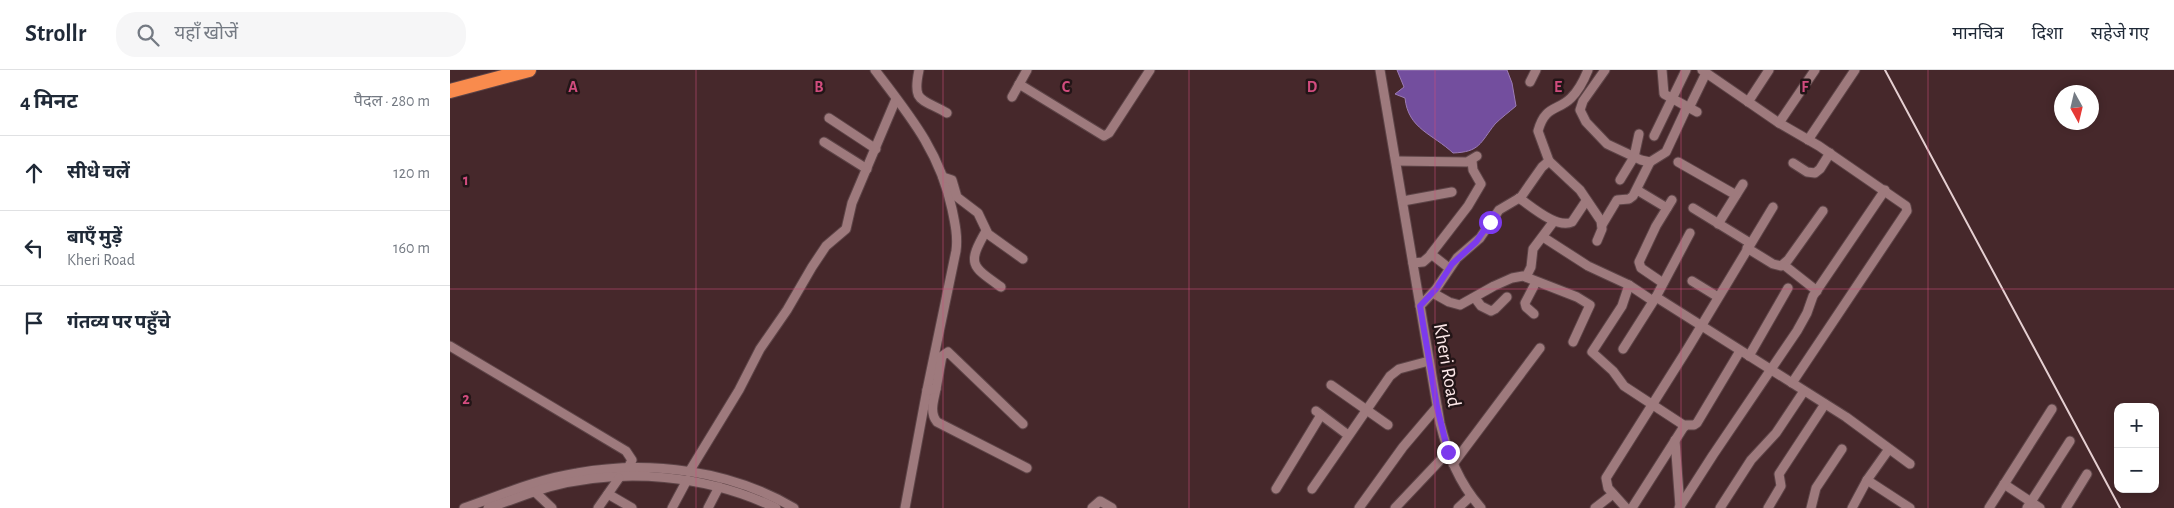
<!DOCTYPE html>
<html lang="hi">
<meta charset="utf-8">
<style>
:root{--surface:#fff;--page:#f6f6f7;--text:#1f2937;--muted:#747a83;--line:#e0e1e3}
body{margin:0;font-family:"Alegreya Sans","Noto Sans Devanagari",sans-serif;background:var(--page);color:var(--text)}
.controls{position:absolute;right:15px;bottom:15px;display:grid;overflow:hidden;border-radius:10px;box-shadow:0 2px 8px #0003}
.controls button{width:45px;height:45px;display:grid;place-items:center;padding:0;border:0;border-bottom:1px solid var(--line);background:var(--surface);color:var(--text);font:25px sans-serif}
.compass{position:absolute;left:1604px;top:15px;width:45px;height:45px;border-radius:50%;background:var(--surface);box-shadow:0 2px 8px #0003;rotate:172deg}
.stop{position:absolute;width:15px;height:15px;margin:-11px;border:4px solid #7c3aed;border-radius:50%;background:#fff}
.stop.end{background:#7c3aed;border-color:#fff;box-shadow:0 1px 5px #0008}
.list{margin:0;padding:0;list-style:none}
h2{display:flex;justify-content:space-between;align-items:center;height:65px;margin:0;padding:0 20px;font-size:21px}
h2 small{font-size:16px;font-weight:400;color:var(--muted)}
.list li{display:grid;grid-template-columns:32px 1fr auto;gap:15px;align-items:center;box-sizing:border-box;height:75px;padding:0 20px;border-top:1px solid var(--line)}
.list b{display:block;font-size:19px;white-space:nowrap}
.list p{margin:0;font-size:16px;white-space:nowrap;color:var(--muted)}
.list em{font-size:16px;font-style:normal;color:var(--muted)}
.icon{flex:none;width:28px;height:28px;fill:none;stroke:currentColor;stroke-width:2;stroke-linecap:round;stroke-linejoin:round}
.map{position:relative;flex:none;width:1724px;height:438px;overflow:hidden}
header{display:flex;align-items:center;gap:30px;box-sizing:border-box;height:70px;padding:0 25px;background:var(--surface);border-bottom:1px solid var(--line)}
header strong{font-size:24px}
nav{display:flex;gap:28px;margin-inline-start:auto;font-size:18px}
.search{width:350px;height:45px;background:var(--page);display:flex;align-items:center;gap:12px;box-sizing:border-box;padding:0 18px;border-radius:20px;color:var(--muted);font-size:19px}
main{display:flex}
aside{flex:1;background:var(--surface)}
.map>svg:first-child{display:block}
.water{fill:#734e9e;stroke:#9c7cb4}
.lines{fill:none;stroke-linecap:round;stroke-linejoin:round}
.minor-casing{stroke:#5d4447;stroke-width:11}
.highway-casing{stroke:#5d4447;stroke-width:16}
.minor{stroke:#9e7a7d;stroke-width:9}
.highway{stroke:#f98b4d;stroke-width:14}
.rail{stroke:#e5cfd1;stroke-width:2}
.route{stroke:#7c3aed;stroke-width:6}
.grid{fill:none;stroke:#d14c7e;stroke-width:1;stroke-opacity:0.55}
.labels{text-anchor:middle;stroke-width:5;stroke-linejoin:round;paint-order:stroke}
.street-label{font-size:20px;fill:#fde8e9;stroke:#231517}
.grid-label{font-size:16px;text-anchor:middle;font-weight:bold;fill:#d14c7e;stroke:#231517;stroke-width:5;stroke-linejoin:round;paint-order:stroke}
</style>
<header>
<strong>Strollr</strong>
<div class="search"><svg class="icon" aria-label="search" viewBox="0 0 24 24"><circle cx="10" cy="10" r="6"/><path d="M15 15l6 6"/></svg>यहाँ खोजें</div>
<nav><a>मानचित्र</a><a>दिशा</a><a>सहेजे गए</a></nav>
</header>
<main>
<aside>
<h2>4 मिनट<small>पैदल · 280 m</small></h2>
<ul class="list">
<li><svg class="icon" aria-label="ahead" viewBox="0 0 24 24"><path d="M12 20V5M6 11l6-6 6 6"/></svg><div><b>सीधे चलें</b></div><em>120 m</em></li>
<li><svg class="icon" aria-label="left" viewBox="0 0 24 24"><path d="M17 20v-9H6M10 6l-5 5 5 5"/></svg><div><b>बाएँ मुड़ें</b><p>Kheri Road</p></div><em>160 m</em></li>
<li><svg class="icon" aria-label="arrive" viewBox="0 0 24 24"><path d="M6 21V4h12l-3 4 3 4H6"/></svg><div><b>गंतव्य पर पहुँचे</b></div></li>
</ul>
</aside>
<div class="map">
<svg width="1724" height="438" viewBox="0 0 1724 438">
<rect width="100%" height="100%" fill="#46282b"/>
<path class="water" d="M947,0h110l5,13 4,23c-7,6 -15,12 -21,18 -15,19 -15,28 -42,29 -20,-19 -45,-24 -48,-55l-10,-4 9,-7z"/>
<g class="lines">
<g class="minor-casing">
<g id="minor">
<path d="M425,0c35,46 65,82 77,139 3,14 6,28 4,42l-29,139 -22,118"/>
<path d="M469,0c-7,33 2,28 28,43"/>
<path d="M930,0l60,353c8,32 19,60 41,85"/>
<path d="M1138,0c-4,10 -9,20 -17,28 -13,13 -26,7 -33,33l11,30 31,29 21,31 1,8 -5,12"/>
<polyline points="1155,0 1133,31 1130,40 1136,52 1157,74 1191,90 1200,92 1216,82 1237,37"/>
<polyline points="1212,0 1214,24 1247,42"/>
<polyline points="1252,0 1329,53 1369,76 1456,136 1457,141 1342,313"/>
<polyline points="1080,12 1086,0"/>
<polyline points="569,14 654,66 659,63 700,0"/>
<polyline points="562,27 577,0"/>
<polyline points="1298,32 1319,0"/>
<polyline points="1239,38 1256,3"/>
<polyline points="379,48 426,79"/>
<polyline points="1329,53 1365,0"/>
<polyline points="1204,66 1236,0"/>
<polyline points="1358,70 1405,0"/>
<polyline points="374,72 417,99"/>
<polyline points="946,91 1017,92 1027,86"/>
<polyline points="1228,92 1286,125"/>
<polyline points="1343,93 1357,102 1365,103 1370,99 1380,83"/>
<polyline points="493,107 502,110 507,127 528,143 538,164 573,189"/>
<polyline points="1170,110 1184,87 1189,64"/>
<polyline points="1187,120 1217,138"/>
<path d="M1069,128c13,9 38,31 53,24l14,-21"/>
<polyline points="953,131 1002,122"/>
<polyline points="1243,138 1300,173"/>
<polyline points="1268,154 1293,114"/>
<polyline points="1152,155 1167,130 1179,129 1183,126 1200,92"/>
<path d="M536,161c-19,33 -15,35 15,56"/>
<polyline points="1093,167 1138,196 1179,215 1203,231"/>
<polyline points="1297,178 1323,194 1331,196 1338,190 1373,141"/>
<polyline points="963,193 973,192 981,185"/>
<polyline points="1334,195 1367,221"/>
<polyline points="999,198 981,184 1018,136 1031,114 1023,100 1022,91"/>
<polyline points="1076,207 1081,197 1083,179 1104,151"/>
<polyline points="1242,211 1268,227"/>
<polyline points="1213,213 1191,198 1189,192 1206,156 1222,130"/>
<polyline points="1179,215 1172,236 1142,282 1163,301 1174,316 1235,356"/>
<polyline points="983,223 999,232 1010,235 1044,216 1062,208 1073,206 1127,227 1140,235 1123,272"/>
<polyline points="1206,227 1396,347 1460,394"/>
<polyline points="1025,228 1031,236 1041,241 1045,239 1057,227"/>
<polyline points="970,236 986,219 1007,188 1030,168 1049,140 1071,127 1092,97 1099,91"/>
<polyline points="1084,244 1076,237 1075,233 1086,212"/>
<polyline points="0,276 176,381 182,390 178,398"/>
<polyline points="1173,279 1206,227 1240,163"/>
<polyline points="1299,286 1338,218"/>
<polyline points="881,315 938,355"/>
<path d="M486,319c-2,11 -7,23 1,33l90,46"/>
<polyline points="477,320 486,319 492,286 498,282 573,354"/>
<polyline points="866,341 898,365"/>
<polyline points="1225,370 1230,437"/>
<polyline points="1003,394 1090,278"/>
<polyline points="239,402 289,320 310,279 337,240 362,197 376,176 396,159 402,133 446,29"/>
<polyline points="1417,410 1460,438"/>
<polyline points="1554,414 1590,438"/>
<polyline points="826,419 871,345"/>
<polyline points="862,419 940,306 949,299 979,291"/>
<polyline points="84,421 102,438"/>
<polyline points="158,424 182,438"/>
<path d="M14,438c37,-13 74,-29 113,-35 72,-13 153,-3 217,35"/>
<path d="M38,438c21,-7 41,-15 61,-21 75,-20 158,-12 227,21"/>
<polyline points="148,438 169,408"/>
<polyline points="222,438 237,410"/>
<polyline points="258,438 269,417"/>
<polyline points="642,438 650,431 662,438"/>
<polyline points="909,438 953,377 987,337"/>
<polyline points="945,438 998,382"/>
<polyline points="1008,438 1021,426"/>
<polyline points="1145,438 1163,424"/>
<polyline points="1176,438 1158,418 1156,408 1238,278 1323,137"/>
<polyline points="1182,438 1233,358 1236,355 1244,355 1247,353 1290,281"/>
<polyline points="1229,438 1263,385 1347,261 1357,243 1363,226 1435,120"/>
<polyline points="1270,438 1301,390 1326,363 1354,321"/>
<polyline points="1318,438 1331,416 1329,404 1375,334"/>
<polyline points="1361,438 1366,418 1392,379"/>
<polyline points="1402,438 1417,410 1439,379"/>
<polyline points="1539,438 1602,339"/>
<polyline points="1577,438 1620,371"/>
<polyline points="1616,438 1637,404"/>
</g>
</g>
<g class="highway-casing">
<polyline id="highway" points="0,21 79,0"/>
</g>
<use href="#minor" class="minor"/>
<use href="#highway" class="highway"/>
<polyline class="rail" points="1435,0 1670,438"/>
</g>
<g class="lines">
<polyline class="route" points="998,382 987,337 970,236 986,219 1002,194 1026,172 1040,152"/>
</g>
<path class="grid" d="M246,0v438M493,0v438M739,0v438M985,0v438M1231,0v438M1478,0v438M0,219h1724"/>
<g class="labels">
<g class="street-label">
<text transform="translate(998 295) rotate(80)" y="7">Kheri Road</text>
</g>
</g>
<g class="grid-label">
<text x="123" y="22">A</text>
<text x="369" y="22">B</text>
<text x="616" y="22">C</text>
<text x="862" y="22">D</text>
<text x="1108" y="22">E</text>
<text x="1355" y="22">F</text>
<text x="16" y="115">1</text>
<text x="16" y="334">2</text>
</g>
</svg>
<div class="controls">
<button>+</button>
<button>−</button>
</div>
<svg class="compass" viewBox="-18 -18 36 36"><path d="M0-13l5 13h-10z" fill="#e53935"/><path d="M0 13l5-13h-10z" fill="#747a83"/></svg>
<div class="stop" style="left:1040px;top:152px"></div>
<div class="stop end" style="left:998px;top:382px"></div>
</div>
</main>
